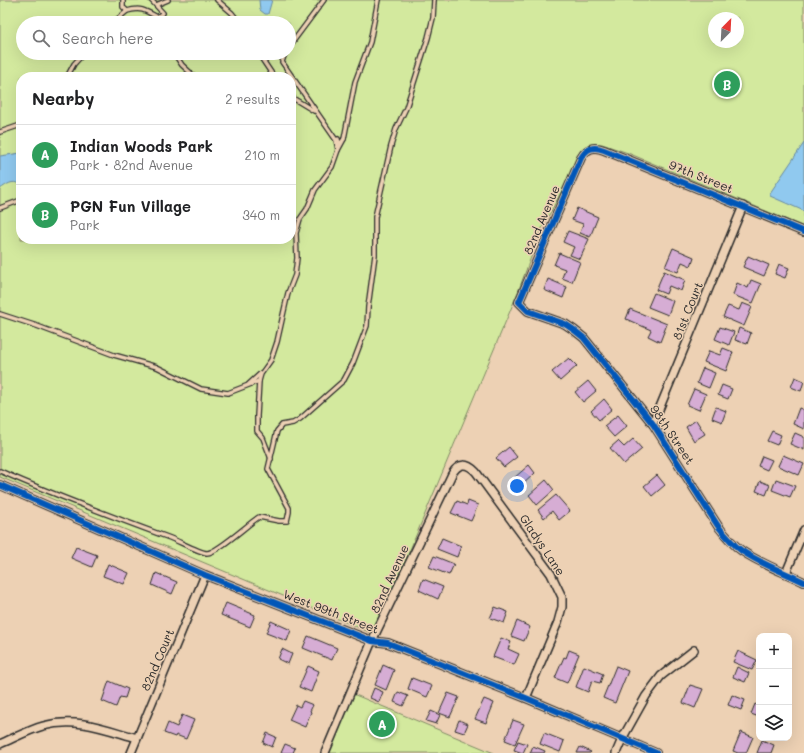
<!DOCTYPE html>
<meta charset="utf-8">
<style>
:root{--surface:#fff;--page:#f6f6f6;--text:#202124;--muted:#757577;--line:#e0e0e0;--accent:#2b2b2b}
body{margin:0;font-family:Mali,sans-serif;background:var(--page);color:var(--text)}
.controls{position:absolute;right:12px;bottom:12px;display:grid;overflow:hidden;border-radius:8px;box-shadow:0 4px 16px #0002}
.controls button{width:36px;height:36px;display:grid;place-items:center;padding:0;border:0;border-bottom:1px solid var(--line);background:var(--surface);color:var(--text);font:20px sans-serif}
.compass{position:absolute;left:708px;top:12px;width:36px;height:36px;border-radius:50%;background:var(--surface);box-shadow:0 4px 16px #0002;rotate:24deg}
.you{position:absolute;left:517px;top:486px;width:14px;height:14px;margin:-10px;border:3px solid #fff;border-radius:50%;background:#1a73e8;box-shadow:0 0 0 6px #1a73e833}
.badge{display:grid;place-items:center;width:26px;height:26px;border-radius:50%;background:var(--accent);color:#fff;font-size:13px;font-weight:700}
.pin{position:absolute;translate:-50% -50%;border:2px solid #fff;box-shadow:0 1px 4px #0006}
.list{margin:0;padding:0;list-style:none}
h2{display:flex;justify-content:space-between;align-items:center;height:52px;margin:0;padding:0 16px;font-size:17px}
h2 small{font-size:13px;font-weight:400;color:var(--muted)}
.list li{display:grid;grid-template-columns:26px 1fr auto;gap:12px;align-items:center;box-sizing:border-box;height:60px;padding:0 16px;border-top:1px solid var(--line)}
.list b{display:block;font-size:15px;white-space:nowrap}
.list p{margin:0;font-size:13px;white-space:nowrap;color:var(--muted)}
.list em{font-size:13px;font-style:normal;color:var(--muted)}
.icon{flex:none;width:22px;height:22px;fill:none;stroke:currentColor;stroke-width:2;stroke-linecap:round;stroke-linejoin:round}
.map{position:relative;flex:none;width:804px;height:753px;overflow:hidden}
.search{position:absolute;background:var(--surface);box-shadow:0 4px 16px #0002;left:16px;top:16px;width:280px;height:44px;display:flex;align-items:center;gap:10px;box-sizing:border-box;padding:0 14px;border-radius:22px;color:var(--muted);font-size:15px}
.panel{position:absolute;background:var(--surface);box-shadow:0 4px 16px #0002;left:16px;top:72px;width:280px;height:172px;border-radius:16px}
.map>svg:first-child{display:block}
.green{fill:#d3e99e;stroke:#7f8a64;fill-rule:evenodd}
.water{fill:#90c9ef;stroke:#688aa1}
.building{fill:#d6add4;stroke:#2b2b2b}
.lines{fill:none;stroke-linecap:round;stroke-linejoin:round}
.lane-casing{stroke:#2b2b2b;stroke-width:6}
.street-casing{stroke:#2b2b2b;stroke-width:10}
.lane{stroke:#edd1b4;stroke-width:3.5}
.street{stroke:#edd1b4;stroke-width:7}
.cycleway-casing{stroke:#edd1b4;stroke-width:8}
.cycleway{stroke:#0057b8;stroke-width:6}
.labels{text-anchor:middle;stroke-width:3;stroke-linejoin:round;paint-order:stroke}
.street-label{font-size:12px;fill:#2b2b2b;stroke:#edd1b4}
</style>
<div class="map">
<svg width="804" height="753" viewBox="0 0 804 753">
<rect width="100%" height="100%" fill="#edd1b4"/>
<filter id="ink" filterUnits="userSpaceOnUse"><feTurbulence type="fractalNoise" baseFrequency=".025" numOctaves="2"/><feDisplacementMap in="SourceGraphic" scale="8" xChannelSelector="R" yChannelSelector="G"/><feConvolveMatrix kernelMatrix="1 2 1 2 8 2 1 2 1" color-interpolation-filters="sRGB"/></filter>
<g filter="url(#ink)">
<g class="green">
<path d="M0,0h804v227l-176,-74 -26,-9h-6l-8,2 -6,3 -4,6 -13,30 -24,45 -23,62 -137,327 -8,12 -4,1 -369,-155zM714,18h24v24h-24zM23,23h266v30h-266zM21,77h270v162h-270z"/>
<polygon points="353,694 494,753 329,753"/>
</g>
<g class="water">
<polygon points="259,0 272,0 268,14 265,14 260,10"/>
<polygon points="804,143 804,211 770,196 770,193"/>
<path d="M21,153v31c-10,-4 -13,0 -21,5v-33z"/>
</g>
<g class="building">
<polygon points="577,208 598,217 590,237 580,233 583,224 572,220"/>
<polygon points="568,231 589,239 580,259 570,255 574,247 563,242"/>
<polygon points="673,248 694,257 691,266 682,262 678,272 665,267"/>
<polygon points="559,253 580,262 572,282 562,278 565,269 554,265"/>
<polygon points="748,256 769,265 764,276 743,267"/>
<polygon points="779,264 789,268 785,278 775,274"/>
<polygon points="664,271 685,280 681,291 669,286 666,294 656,290"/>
<polygon points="548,279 567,287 563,298 544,290"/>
<polygon points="751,280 761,284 753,303 733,295 737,283 748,288"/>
<polygon points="654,293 673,301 668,315 648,307"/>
<polygon points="742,303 752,307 744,326 723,317 728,306 739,310"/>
<polygon points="630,309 667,324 660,342 648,336 651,330 626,319"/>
<polygon points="720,327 734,332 729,345 715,339"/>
<polygon points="739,328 751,333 747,344 735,340"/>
<polygon points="723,348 733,352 726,371 704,362 709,351 720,355"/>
<polygon points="569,358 577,366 560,381 552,372"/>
<polygon points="703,368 715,373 709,388 697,383"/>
<polygon points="795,377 804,381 801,391 791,387"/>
<polygon points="588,381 596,391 583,402 575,392"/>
<polygon points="722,385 732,389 728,399 718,395"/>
<polygon points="694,389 706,394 699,410 687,405"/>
<polygon points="604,399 612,409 599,420 591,411"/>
<polygon points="716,407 726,411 722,422 712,418"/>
<polygon points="799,408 804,410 804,429 793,424"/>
<polygon points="618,415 627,426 614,437 604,426"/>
<polygon points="696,420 705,434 694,441 686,427"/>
<polygon points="772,431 781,435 777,445 767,441"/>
<polygon points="795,433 804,437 804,450 790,444"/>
<polygon points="633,439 642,449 624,464 610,448 618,441 624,447"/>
<polygon points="509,447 517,457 504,467 496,458"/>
<polygon points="783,455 804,464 799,475 778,466"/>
<polygon points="762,456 772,460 767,470 758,466"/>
<polygon points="529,465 535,473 521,486 514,478"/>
<polygon points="657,475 665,485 652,496 644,486"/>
<polygon points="776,479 795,486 790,497 772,490"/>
<polygon points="546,480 554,490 537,505 529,495"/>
<polygon points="760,481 770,485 766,495 756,491"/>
<polygon points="556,495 570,511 559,520 552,511 544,518 538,510"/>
<polygon points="457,501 467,505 468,501 478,505 471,521 451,513"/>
<polygon points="442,538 461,546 457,557 437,549"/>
<polygon points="76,547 97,555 92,567 71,558"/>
<polygon points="434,556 454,564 449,575 429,567"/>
<polygon points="108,564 129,573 124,584 103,576"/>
<polygon points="156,573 177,582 172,594 152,585"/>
<polygon points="423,579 443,587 438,599 419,590"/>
<polygon points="226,603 255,615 250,627 221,615"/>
<polygon points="495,607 508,612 504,623 490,618"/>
<polygon points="271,621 291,630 287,641 266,633"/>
<polygon points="517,621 530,627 524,641 511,636"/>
<polygon points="308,636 337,648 332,660 303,648"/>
<polygon points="501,638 511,642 508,649 519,654 514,665 493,657"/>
<polygon points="282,649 292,654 288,664 278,659"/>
<polygon points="569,650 579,654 567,683 555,678 564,657 566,658"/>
<polygon points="738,651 757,660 752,670 733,662"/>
<polygon points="383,665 394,670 386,690 375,685"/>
<polygon points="308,666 319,671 311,692 299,687"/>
<polygon points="584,666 603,674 600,683 592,681 588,692 576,687"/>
<polygon points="616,666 628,671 615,703 603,698"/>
<polygon points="737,667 749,673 745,682 733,677"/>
<polygon points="412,678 432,686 427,697 408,689"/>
<polygon points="109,681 128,689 125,698 120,697 116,707 102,701"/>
<polygon points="690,685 703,689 695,708 683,703"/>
<polygon points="374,688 383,692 379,702 370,698"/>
<polygon points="398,692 408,696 403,706 394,702"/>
<polygon points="448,693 459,697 450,717 439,713"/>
<polygon points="732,695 745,700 741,710 728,705"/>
<polygon points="484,699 494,703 486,723 475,719"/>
<polygon points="303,701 313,705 310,711 311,712 305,727 289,720 296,705 300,707"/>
<polygon points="755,704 759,706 759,717 751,714"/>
<polygon points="431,711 440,715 436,724 426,721"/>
<polygon points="182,715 194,720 186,739 176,735 175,737 164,733 168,723 177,727"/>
<polygon points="459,720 468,724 464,733 455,730"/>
<polygon points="513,720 524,724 515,744 505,740"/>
<polygon points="741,732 753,737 746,753 738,753 733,751"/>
<polygon points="267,733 276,737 272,747 263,743"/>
<polygon points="544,733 564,741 560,752 540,744"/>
<polygon points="762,740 774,745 771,753 757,753"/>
<polygon points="518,741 527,744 523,753 514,750"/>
<polygon points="285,744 295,748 293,753 281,753"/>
<polygon points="533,746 545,751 544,753 530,753"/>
<polygon points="580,747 591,752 590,753 577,753"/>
</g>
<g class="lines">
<g class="lane-casing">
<g id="lane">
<path d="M123,0v7l4,4c13,-4 18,-1 30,6l6,-4 -12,-13"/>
<polyline points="217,0 232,13 240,23"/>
<polyline points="156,5 168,0"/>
<polyline points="157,17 160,23"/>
<polyline points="113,23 127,11"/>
<polyline points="289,47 324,0"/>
<polyline points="174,53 182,65 195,77"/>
<polyline points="258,53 274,77"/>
<polyline points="285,53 282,62 336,140 338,139 339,145 344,139 338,150 336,140"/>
<polyline points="67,77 74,64 84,53"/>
<polyline points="291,97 314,111"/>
<polyline points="0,132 21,125"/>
<polyline points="344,139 355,82 370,42 378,0"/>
<polyline points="0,208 21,200"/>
<polyline points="0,314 37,326 114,355 157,367 201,389 228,393 259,381"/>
<polyline points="249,384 261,373"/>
<polyline points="271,459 263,438 257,431 257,416 259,381 261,374 271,360 277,342 288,293 295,275 297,258 296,233 300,219 307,209 315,190 332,167 338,150"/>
<path d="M0,471c56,25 113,46 170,67 8,3 31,15 37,15 10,0 41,-29 52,-36l20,4h8l2,-9v-4l-21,-39 9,-38 5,-6 11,-2 7,-4 44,-39 9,-17 14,-37 1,-19 7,-52v-38l16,-71 5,-17 10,-21 22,-70 5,-20 1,-18"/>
</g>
</g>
<g class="street-casing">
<g id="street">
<path d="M804,232l-200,-82c-11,-4 -17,-2 -23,8l-62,144 9,9 37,13 9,6 10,8 69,86 65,102c7,9 14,18 24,25 19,13 42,21 62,31"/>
<polyline points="653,424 743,206"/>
<polyline points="0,485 205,575 372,641 388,643 526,698 656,753"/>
<polyline points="786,573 804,530"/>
<path d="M0,744c14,-6 29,-14 43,-18 34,-9 62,3 94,12"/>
<polyline points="131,753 205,575"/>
<path d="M325,753l47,-112 80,-167c7,-12 15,-11 24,-2l75,102 11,23v10l-4,15 -32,76"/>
<polyline points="616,753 622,739 646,696 661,676 694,650"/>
</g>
</g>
<use href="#lane" class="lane"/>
<use href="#street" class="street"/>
<g class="cycleway-casing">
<g id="cycleway">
<path d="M804,232l-200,-82c-11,-4 -17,-2 -23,8l-62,144 9,9 37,13 9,6 10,8 69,86 65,102c7,9 14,18 24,25 19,13 42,21 62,31"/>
<polyline points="0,485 205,575 372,641 388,643 526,698 656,753"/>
</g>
</g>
<use href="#cycleway" class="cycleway"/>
</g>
</g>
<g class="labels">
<g class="street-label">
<text transform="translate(701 177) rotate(22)" y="4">97th Street</text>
<text transform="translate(542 220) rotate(-67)" y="4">82nd Avenue</text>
<text transform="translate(688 311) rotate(-68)" y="4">81st Court</text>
<text transform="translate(672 435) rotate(56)" y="4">98th Street</text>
<text transform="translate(542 545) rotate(56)" y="4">Gladys Lane</text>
<text transform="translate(390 579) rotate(-65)" y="4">82nd Avenue</text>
<text transform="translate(331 612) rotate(21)" y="4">West 99th Street</text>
<text transform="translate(158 660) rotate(-67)" y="4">82nd Court</text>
</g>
</g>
</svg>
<div class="controls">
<button>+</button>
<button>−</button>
<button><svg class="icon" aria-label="layers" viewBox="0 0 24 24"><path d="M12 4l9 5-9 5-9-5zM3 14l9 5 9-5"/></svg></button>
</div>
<svg class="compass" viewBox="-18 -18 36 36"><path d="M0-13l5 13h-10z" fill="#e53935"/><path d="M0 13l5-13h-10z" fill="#757577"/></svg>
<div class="you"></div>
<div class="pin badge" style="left:382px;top:724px;background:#2e9e5b">A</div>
<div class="pin badge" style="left:727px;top:84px;background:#2e9e5b">B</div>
<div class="search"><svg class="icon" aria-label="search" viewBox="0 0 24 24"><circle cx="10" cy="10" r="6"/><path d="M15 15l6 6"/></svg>Search here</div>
<section class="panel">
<h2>Nearby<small>2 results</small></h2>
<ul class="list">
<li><span class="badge" style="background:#2e9e5b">A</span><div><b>Indian Woods Park</b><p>Park · 82nd Avenue</p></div><em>210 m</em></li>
<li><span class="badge" style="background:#2e9e5b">B</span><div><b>PGN Fun Village</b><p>Park</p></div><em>340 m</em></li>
</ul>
</section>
</div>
